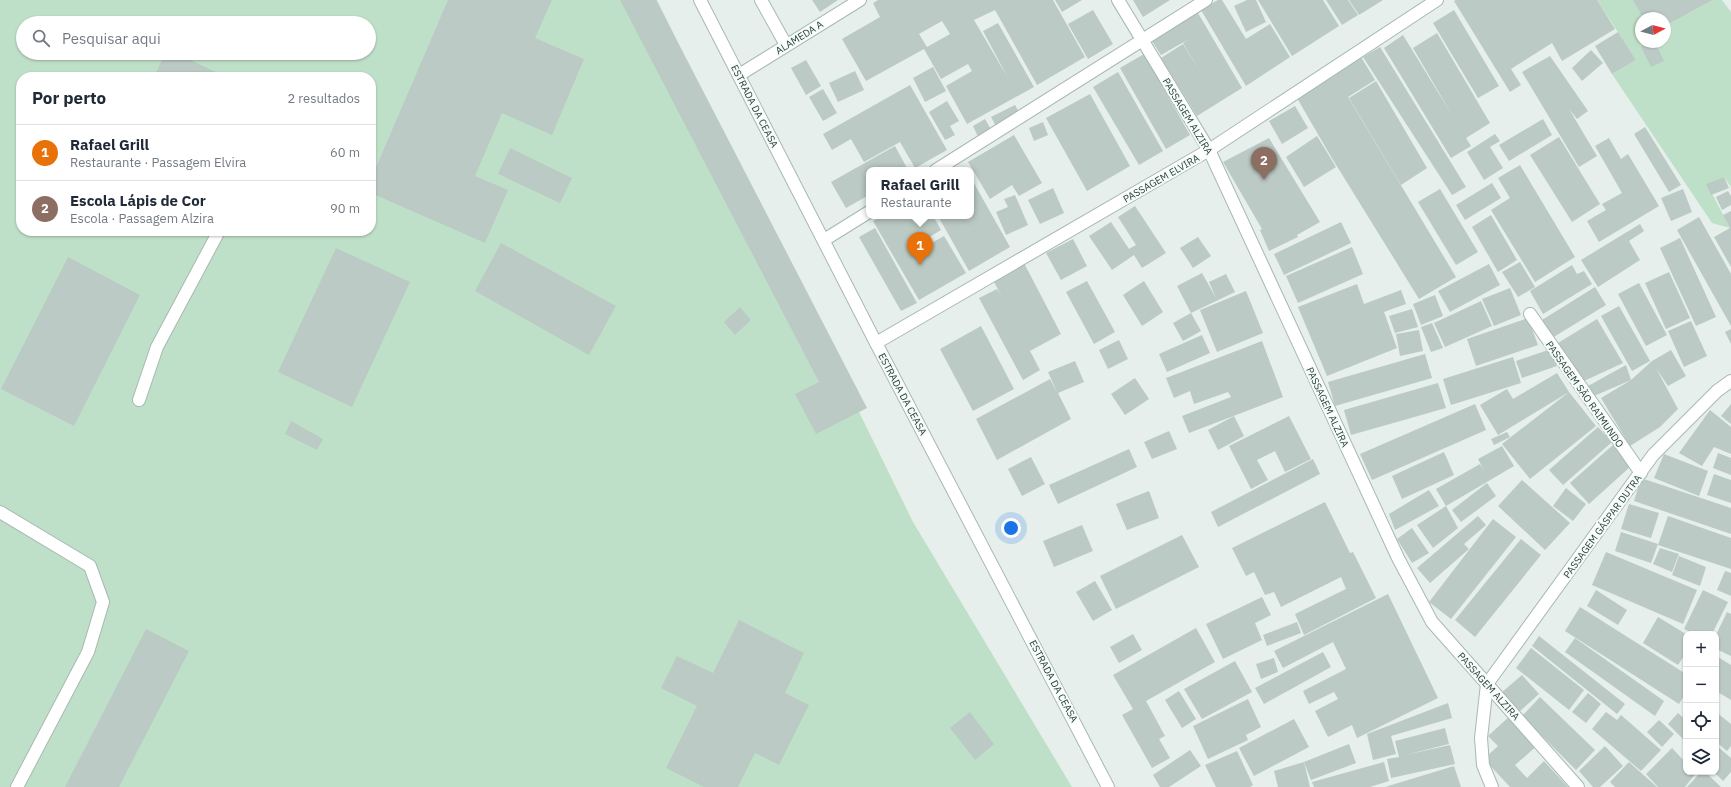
<!DOCTYPE html>
<html lang="pt">
<meta charset="utf-8">
<style>
:root{--surface:#fff;--page:#f6f6f7;--text:#1f2937;--muted:#747a83;--line:#e0e1e3;--accent:#7f5249}
body{margin:0;font-family:"IBM Plex Sans",sans-serif;background:var(--page);color:var(--text)}
.controls{position:absolute;right:12px;bottom:12px;display:grid;overflow:hidden;border-radius:8px;box-shadow:0 1px 3px #0004}
.controls button{width:36px;height:36px;display:grid;place-items:center;padding:0;border:0;border-bottom:1px solid var(--line);background:var(--surface);color:var(--text);font:20px sans-serif}
.compass{position:absolute;left:1635px;top:12px;width:36px;height:36px;border-radius:50%;background:var(--surface);box-shadow:0 1px 3px #0004;rotate:83deg}
.you{position:absolute;left:1011px;top:528px;width:14px;height:14px;margin:-10px;border:3px solid #fff;border-radius:50%;background:#1a73e8;box-shadow:0 0 0 6px #1a73e833}
.badge{display:grid;place-items:center;width:26px;height:26px;border-radius:50%;background:var(--accent);color:#fff;font-size:13px;font-weight:700}
.pin{position:absolute;translate:-50% -33px;filter:drop-shadow(0 1px 2px #0008)}
.pin::after{content:'';position:absolute;top:21px;width:14px;height:12px;background:inherit;clip-path:polygon(0 0,100% 0,50% 100%)}
.popup{position:absolute;left:866px;top:167px;width:108px;height:52px;box-sizing:border-box;display:grid;place-content:center;border-radius:8px;background:var(--surface);filter:drop-shadow(0 1px 3px #0005);font-size:13px;white-space:nowrap;color:var(--muted)}
.popup b{font-size:15px;color:var(--text)}
.popup::after{content:'';position:absolute;left:50%;top:100%;margin-left:-8px;border:8px solid transparent;border-top-color:var(--surface)}
.list{margin:0;padding:0;list-style:none}
h2{display:flex;justify-content:space-between;align-items:center;height:52px;margin:0;padding:0 16px;font-size:17px}
h2 small{font-size:13px;font-weight:400;color:var(--muted)}
.list li{display:grid;grid-template-columns:26px 1fr auto;gap:12px;align-items:center;box-sizing:border-box;height:56px;padding:0 16px;border-top:1px solid var(--line)}
.list b{display:block;font-size:15px;white-space:nowrap}
.list p{margin:0;font-size:13px;white-space:nowrap;color:var(--muted)}
.list em{font-size:13px;font-style:normal;color:var(--muted)}
.icon{flex:none;width:22px;height:22px;fill:none;stroke:currentColor;stroke-width:2;stroke-linecap:round;stroke-linejoin:round}
.map{position:relative;flex:none;width:1731px;height:787px;overflow:hidden}
.search{position:absolute;background:var(--surface);box-shadow:0 1px 3px #0004;left:16px;top:16px;width:360px;height:44px;display:flex;align-items:center;gap:10px;box-sizing:border-box;padding:0 14px;border-radius:22px;color:var(--muted);font-size:15px}
.panel{position:absolute;background:var(--surface);box-shadow:0 1px 3px #0004;left:16px;top:72px;width:360px;height:164px;border-radius:16px}
.map>svg:first-child{display:block}
.green{fill:#bfe0c8;fill-rule:evenodd}
.building{fill:#bbcac4;fill-rule:evenodd}
.lines{fill:none;stroke-linecap:round;stroke-linejoin:round}
.minor-casing{stroke:#a8b8b2;stroke-width:14}
.minor{stroke:#fff;stroke-width:12}
.labels{text-anchor:middle;stroke-width:4;stroke-linejoin:round;paint-order:stroke}
.street-label{font-size:10px;fill:#24423a;stroke:#f7fbf9}
</style>
<div class="map">
<svg width="1731" height="787" viewBox="0 0 1731 787">
<rect width="100%" height="100%" fill="#e6efeb"/>
<g class="green">
<path d="M0,0h657l256,522 159,265h-1072zM23,23h346v30h-346zM21,77h350v154h-350z"/>
<polygon points="1597,0 1634,0 1643,18 1641,18 1641,42 1665,42 1665,26 1713,0 1722,0 1731,12 1731,187 1724,177 1707,184 1730,228 1712,223 1612,74 1636,60"/>
</g>
<g class="building">
<polygon points="448,0 552,0 535,38 584,59 552,135 502,113 475,176 508,190 485,243 371,193 371,179"/>
<polygon points="620,0 656,0 867,408 816,434 795,394 819,382"/>
<polygon points="812,0 838,0 820,12"/>
<path d="M878,0h103l3,7 -3,-7h72l32,57 -48,28 -42,-75 -21,10 34,58 -25,-47 15,-8 36,64 -67,37 -21,-38 26,-15 -4,-7 -27,15 -17,-30 -58,32 -24,-42 38,-22 -7,-14zM942,21l8,13 -23,13 -8,-13z"/>
<polygon points="1055,0 1082,0 1062,12"/>
<polygon points="1133,0 1170,0 1143,17"/>
<polygon points="1218,0 1222,0 1246,39 1270,24 1290,57 1246,86 1201,10"/>
<polygon points="1247,0 1256,0 1266,22 1246,32 1234,6"/>
<polygon points="1258,0 1323,0 1339,26 1292,56"/>
<polygon points="1326,0 1348,0 1358,15 1342,25"/>
<polygon points="1349,0 1383,0 1359,15"/>
<polygon points="1456,0 1597,0 1615,29 1562,61 1552,43 1511,69 1521,85 1510,92 1454,1"/>
<polygon points="1633,0 1713,0 1665,26 1665,18 1643,18"/>
<polygon points="1093,10 1113,44 1088,59 1068,24"/>
<polygon points="1454,10 1499,86 1478,98 1433,23"/>
<polygon points="1198,13 1242,88 1197,116 1161,58 1183,44 1201,73 1183,43 1189,39 1161,55 1152,41"/>
<polygon points="1618,32 1636,60 1612,74 1595,46"/>
<polygon points="1437,33 1490,123 1466,138 1471,146 1451,158 1384,48 1403,35 1452,115 1413,48"/>
<polygon points="1650,42 1655,42 1664,61 1651,67 1641,47"/>
<polygon points="1380,47 1466,187 1452,195 1363,57"/>
<polygon points="1591,50 1603,63 1582,81 1572,68"/>
<polygon points="165,53 176,53 226,77 154,77"/>
<polygon points="1144,54 1190,135 1166,149 1120,68"/>
<polygon points="1550,56 1588,111 1577,119 1569,109 1597,156 1579,167 1522,72"/>
<polygon points="1361,57 1375,80 1348,97 1456,277 1419,299 1330,155 1297,98"/>
<polygon points="806,60 821,86 806,95 791,68"/>
<polygon points="933,67 946,91 925,102 913,78"/>
<polygon points="855,71 864,90 838,102 829,83"/>
<polygon points="1118,72 1163,151 1139,165 1093,87"/>
<polygon points="1376,81 1427,168 1401,185 1349,98"/>
<polygon points="910,85 947,150 915,168 900,142 864,162 851,139 832,150 823,134"/>
<polygon points="823,89 837,113 823,121 809,97"/>
<polygon points="1090,94 1130,166 1087,191 1046,118"/>
<polygon points="947,101 959,121 950,126 955,135 945,140 929,112"/>
<polygon points="1015,105 1020,114 996,126 991,117"/>
<polygon points="1295,106 1308,128 1282,144 1269,121"/>
<polygon points="985,119 992,131 979,139 973,126"/>
<polygon points="1543,119 1552,135 1509,161 1499,145"/>
<polygon points="1043,122 1048,135 1034,141 1029,128"/>
<polygon points="1645,127 1681,185 1669,192 1634,134"/>
<polygon points="1495,134 1500,141 1490,147 1503,168 1484,180 1467,152"/>
<polygon points="1014,135 1042,183 1019,196 1012,185 990,199 968,162"/>
<polygon points="1317,136 1336,167 1304,187 1286,157"/>
<polygon points="1559,137 1600,204 1572,222 1530,155"/>
<polygon points="1269,138 1320,222 1297,235 1298,237 1269,251 1260,230 1262,229 1223,162"/>
<polygon points="1609,138 1621,159 1628,154 1659,206 1599,242 1587,221 1606,210 1602,204 1622,193 1595,146"/>
<polygon points="895,146 908,170 869,170 869,195 846,208 831,182"/>
<polygon points="510,148 572,178 560,203 498,174"/>
<polygon points="1520,165 1575,257 1535,282 1491,210 1510,198 1498,178"/>
<polygon points="1724,177 1729,188 1711,195 1706,184"/>
<polygon points="971,178 1010,247 969,271 938,216 971,216"/>
<polygon points="1492,183 1501,198 1465,220 1456,205"/>
<polygon points="1053,188 1064,213 1040,224 1028,200"/>
<polygon points="1440,189 1478,252 1456,265 1418,202"/>
<polygon points="1683,189 1692,212 1671,221 1661,198"/>
<polygon points="1728,191 1731,196 1731,205 1722,210 1716,197"/>
<polygon points="1015,195 1028,225 1006,235 996,212 1008,207 1004,199"/>
<polygon points="1135,206 1166,253 1142,268 1134,255 1112,270 1089,236 1111,222 1129,249 1136,245 1118,217"/>
<polygon points="1731,211 1731,267 1714,237 1730,228 1723,215"/>
<polygon points="1491,215 1517,260 1498,272 1472,227"/>
<polygon points="882,216 933,216 941,230 923,241 926,246 944,236 966,273 919,300 873,221"/>
<polygon points="1699,217 1731,274 1731,326 1677,230"/>
<polygon points="1341,222 1351,243 1284,275 1274,254"/>
<polygon points="1640,224 1644,231 1629,241 1640,260 1598,287 1581,260"/>
<polygon points="875,228 917,303 901,311 859,237"/>
<polygon points="1198,237 1211,256 1193,268 1180,248"/>
<polygon points="1680,238 1716,317 1696,326 1660,248"/>
<polygon points="1073,239 1087,266 1061,280 1046,253"/>
<polygon points="501,243 616,306 589,355 475,291"/>
<polygon points="1352,247 1363,274 1298,303 1286,276"/>
<polygon points="336,248 410,282 352,407 278,372"/>
<polygon points="68,257 140,295 74,426 1,389"/>
<polygon points="1520,262 1535,287 1518,297 1502,272"/>
<polygon points="1024,263 1061,334 1030,351 1040,370 1023,380 979,298 997,289 1001,295 993,280"/>
<polygon points="1489,264 1500,285 1450,312 1438,291"/>
<polygon points="1572,265 1577,274 1584,271 1592,284 1543,314 1530,291"/>
<polygon points="1669,272 1690,318 1666,329 1645,283"/>
<polygon points="1202,273 1216,298 1209,282 1226,274 1235,292 1191,313 1177,286"/>
<polygon points="1087,281 1115,332 1094,344 1066,292"/>
<polygon points="1144,281 1163,312 1142,326 1123,295"/>
<polygon points="1639,283 1667,335 1646,346 1618,294"/>
<polygon points="1357,284 1364,304 1401,290 1406,304 1384,312 1397,348 1327,376 1298,307"/>
<polygon points="1595,287 1606,305 1552,338 1542,320"/>
<polygon points="1510,288 1521,315 1494,326 1482,299"/>
<polygon points="1246,291 1263,333 1217,352 1200,310"/>
<polygon points="1435,295 1443,316 1421,325 1413,304"/>
<polygon points="1481,301 1492,326 1445,347 1434,323"/>
<polygon points="1619,306 1650,361 1632,371 1601,316"/>
<polygon points="740,307 751,320 735,335 724,322"/>
<polygon points="1412,309 1418,327 1395,333 1389,316"/>
<polygon points="1191,313 1201,331 1183,341 1173,323"/>
<polygon points="1528,318 1538,345 1476,366 1467,339"/>
<polygon points="1597,319 1623,363 1584,381 1558,343"/>
<polygon points="1691,321 1707,356 1684,367 1668,331"/>
<polygon points="1432,323 1443,348 1431,352 1421,327"/>
<polygon points="981,326 1014,389 973,411 940,349"/>
<polygon points="1731,329 1731,344 1725,332"/>
<polygon points="1419,330 1423,351 1400,356 1396,334"/>
<polygon points="1202,335 1210,353 1167,372 1159,354"/>
<polygon points="1119,340 1128,359 1108,369 1099,350"/>
<polygon points="1262,341 1283,397 1189,433 1182,416 1231,397 1228,392 1194,404 1190,391 1174,398 1166,378"/>
<polygon points="1551,349 1557,366 1522,378 1516,361"/>
<polygon points="1671,350 1686,376 1668,386 1656,368 1678,409 1660,427 1630,446 1601,398 1631,380 1652,361"/>
<polygon points="1425,354 1432,378 1335,406 1328,382"/>
<polygon points="1513,357 1521,383 1451,405 1443,379"/>
<polygon points="1075,361 1084,382 1058,393 1071,419 997,460 976,419 1050,379 1057,392 1048,372"/>
<polygon points="1626,365 1631,380 1594,396 1588,386"/>
<polygon points="1557,373 1569,392 1498,435 1480,405 1507,389 1513,399"/>
<polygon points="1135,378 1149,399 1125,415 1111,394"/>
<polygon points="1438,383 1446,408 1351,435 1344,410"/>
<polygon points="1569,392 1596,426 1530,479 1502,444"/>
<polygon points="1475,404 1486,430 1372,480 1360,454"/>
<polygon points="1731,404 1731,424 1721,416"/>
<polygon points="1710,410 1731,427 1731,454 1714,447 1702,466 1679,453"/>
<polygon points="1234,416 1244,436 1218,450 1208,430"/>
<polygon points="1289,416 1311,459 1285,472 1275,451 1257,460 1268,480 1251,489 1229,446"/>
<polygon points="291,421 323,439 317,450 285,434"/>
<polygon points="1598,427 1612,442 1563,485 1549,470"/>
<polygon points="1169,431 1177,449 1152,459 1144,442"/>
<polygon points="1507,432 1510,437 1494,445 1491,439"/>
<polygon points="1613,445 1631,466 1589,504 1570,483"/>
<polygon points="1502,446 1514,466 1446,506 1436,489 1480,464 1485,472 1478,459"/>
<polygon points="1129,449 1137,467 1058,504 1049,485"/>
<polygon points="1444,452 1454,475 1402,499 1392,476"/>
<polygon points="1718,453 1731,458 1731,475 1713,468"/>
<polygon points="1664,454 1708,471 1699,496 1654,478"/>
<polygon points="1031,457 1045,484 1022,496 1008,469"/>
<polygon points="1313,459 1320,474 1218,527 1211,512"/>
<polygon points="1714,474 1731,480 1731,503 1707,495"/>
<polygon points="1641,478 1731,508 1731,534 1634,501"/>
<polygon points="1522,480 1570,523 1545,550 1498,506"/>
<polygon points="1487,483 1496,496 1461,522 1452,510"/>
<polygon points="1566,488 1586,504 1573,521 1553,506"/>
<polygon points="1429,490 1439,506 1395,530 1389,514"/>
<polygon points="1149,491 1159,518 1127,530 1116,504"/>
<polygon points="1325,502 1350,553 1353,552 1376,598 1304,635 1295,614 1346,589 1341,577 1281,607 1274,592 1265,595 1254,572 1246,576 1232,548"/>
<polygon points="1629,504 1659,513 1651,538 1621,529"/>
<polygon points="1446,506 1458,528 1433,548 1417,525"/>
<polygon points="1478,516 1486,525 1464,544 1469,549 1430,583 1417,568"/>
<polygon points="1668,516 1731,538 1731,569 1658,545"/>
<polygon points="1493,519 1516,537 1451,619 1429,602"/>
<polygon points="1082,525 1093,551 1054,567 1043,541"/>
<polygon points="1412,528 1429,553 1412,563 1397,539"/>
<polygon points="1621,532 1658,544 1651,563 1615,551"/>
<polygon points="1182,535 1199,567 1116,609 1100,576"/>
<polygon points="1521,539 1541,555 1475,637 1455,620"/>
<polygon points="1660,548 1679,554 1672,572 1653,564"/>
<polygon points="1606,552 1697,590 1683,624 1592,585"/>
<polygon points="1679,556 1706,567 1700,586 1672,575"/>
<polygon points="1725,571 1731,573 1731,596 1717,590"/>
<polygon points="1095,581 1112,610 1093,621 1076,592"/>
<polygon points="1596,590 1627,610 1618,625 1587,606"/>
<polygon points="1703,590 1728,602 1712,634 1694,634 1684,629"/>
<polygon points="1388,594 1438,698 1357,738 1352,725 1328,737 1315,711 1338,699 1334,692 1309,704 1303,691 1346,669 1333,642 1283,668 1274,651"/>
<polygon points="1262,597 1271,615 1255,623 1262,640 1223,659 1206,624"/>
<polygon points="1580,607 1686,674 1686,693 1679,704 1565,631"/>
<polygon points="1727,612 1731,614 1731,656 1716,649 1716,635"/>
<polygon points="1658,617 1686,634 1686,653 1678,665 1643,643"/>
<polygon points="739,620 804,653 785,693 809,705 779,765 755,753 738,787 704,787 666,768 697,706 661,688 677,656 713,673"/>
<polygon points="1297,622 1301,633 1267,646 1263,635"/>
<polygon points="1196,628 1215,662 1146,701 1165,736 1159,739 1170,758 1152,768 1122,715 1133,709 1113,675"/>
<polygon points="146,629 189,651 119,787 65,787"/>
<polygon points="1133,634 1142,650 1119,663 1110,647"/>
<polygon points="1539,636 1625,704 1617,714 1532,646"/>
<polygon points="1575,638 1664,701 1655,716 1565,652"/>
<polygon points="1531,648 1584,690 1569,710 1516,668"/>
<polygon points="1323,652 1331,667 1264,704 1255,688"/>
<polygon points="1718,657 1731,665 1731,700 1716,691 1716,661"/>
<polygon points="1274,658 1278,672 1261,679 1256,664"/>
<polygon points="1235,661 1252,692 1202,719 1184,689"/>
<polygon points="1522,675 1539,694 1519,712 1501,693"/>
<polygon points="1179,691 1196,719 1182,728 1165,700"/>
<polygon points="1588,693 1601,704 1586,723 1572,712"/>
<polygon points="1540,697 1595,750 1576,770 1522,716"/>
<polygon points="1248,699 1261,727 1246,735 1248,740 1208,759 1193,726"/>
<polygon points="1448,703 1452,718 1391,736 1396,754 1373,760 1367,734"/>
<polygon points="970,712 994,744 975,760 950,728"/>
<polygon points="1606,712 1617,720 1621,715 1661,750 1641,771 1592,729"/>
<polygon points="1716,712 1731,724 1731,746 1727,751 1716,742"/>
<polygon points="1678,713 1686,720 1685,741 1668,724"/>
<polygon points="1511,715 1539,744 1515,765 1527,778 1544,761 1568,787 1510,787 1484,759 1498,746 1488,736"/>
<polygon points="1294,719 1309,747 1254,776 1239,748"/>
<polygon points="1659,720 1674,734 1662,747 1647,732"/>
<polygon points="1445,728 1449,744 1405,755 1450,745 1455,764 1391,778 1387,759 1399,757 1395,741"/>
<polygon points="1349,744 1356,763 1311,780 1304,762"/>
<polygon points="1716,745 1731,758 1731,772 1723,781 1714,772 1716,772"/>
<polygon points="1605,746 1623,766 1600,787 1593,787 1579,771"/>
<polygon points="1672,748 1686,763 1686,772 1696,773 1685,787 1658,787 1646,774"/>
<polygon points="1190,750 1201,766 1169,787 1160,787 1153,775"/>
<polygon points="1237,751 1253,785 1250,787 1216,787 1205,765"/>
<polygon points="1304,762 1310,787 1278,787 1274,771"/>
<polygon points="1384,762 1389,781 1370,787 1314,787 1312,782"/>
<polygon points="1629,762 1657,787 1615,787 1610,782"/>
<polygon points="1454,766 1461,787 1385,787"/>
<polygon points="1701,772 1705,772 1721,787 1687,787"/>
</g>
<g class="lines">
<g class="minor-casing">
<g id="minor">
<polyline points="700,0 876,343 1108,787"/>
<polyline points="761,0 786,45"/>
<polyline points="1118,0 1209,150 1398,558 1432,622 1578,787"/>
<polyline points="739,75 860,0"/>
<polyline points="936,170 1206,0"/>
<polyline points="824,240 869,212"/>
<polyline points="1530,314 1641,473"/>
<polyline points="876,343 1209,150 1437,0"/>
<polyline points="139,400 157,347 219,231"/>
<polyline points="0,512 90,566 103,602 88,652 17,787"/>
<polyline points="1492,787 1483,765 1481,738 1487,684 1653,455 1717,391 1731,381"/>
</g>
</g>
<use href="#minor" class="minor"/>
</g>
<g class="labels">
<g class="street-label">
<text transform="translate(799 37) rotate(-32)" y="4">ALAMEDA A</text>
<text transform="translate(755 106) rotate(63)" y="4">ESTRADA DA CEASA</text>
<text transform="translate(1188 116) rotate(59)" y="4">PASSAGEM ALZIRA</text>
<text transform="translate(1161 178) rotate(-30)" y="4">PASSAGEM ELVIRA</text>
<text transform="translate(903 394) rotate(62)" y="4">ESTRADA DA CEASA</text>
<text transform="translate(1585 394) rotate(55)" y="4">PASSAGEM SÃO RAIMUNDO</text>
<text transform="translate(1328 407) rotate(65)" y="4">PASSAGEM ALZIRA</text>
<text transform="translate(1602 526) rotate(-54)" y="4">PASSAGEM GÁSPAR DUTRA</text>
<text transform="translate(1054 681) rotate(62)" y="4">ESTRADA DA CEASA</text>
<text transform="translate(1489 686) rotate(48)" y="4">PASSAGEM ALZIRA</text>
</g>
</g>
</svg>
<div class="controls">
<button>+</button>
<button>−</button>
<button><svg class="icon" aria-label="locate" viewBox="0 0 24 24"><circle cx="12" cy="12" r="6"/><path d="M12 2v4M12 18v4M2 12h4M18 12h4"/></svg></button>
<button><svg class="icon" aria-label="layers" viewBox="0 0 24 24"><path d="M12 4l9 5-9 5-9-5zM3 14l9 5 9-5"/></svg></button>
</div>
<svg class="compass" viewBox="-18 -18 36 36"><path d="M0-13l5 13h-10z" fill="#e53935"/><path d="M0 13l5-13h-10z" fill="#747a83"/></svg>
<div class="you"></div>
<div class="pin badge" style="left:920px;top:265px;background:#e8710a">1</div>
<div class="popup"><b>Rafael Grill</b>Restaurante</div>
<div class="pin badge" style="left:1264px;top:180px;background:#8d6e63">2</div>
<div class="search"><svg class="icon" aria-label="search" viewBox="0 0 24 24"><circle cx="10" cy="10" r="6"/><path d="M15 15l6 6"/></svg>Pesquisar aqui</div>
<section class="panel">
<h2>Por perto<small>2 resultados</small></h2>
<ul class="list">
<li><span class="badge" style="background:#e8710a">1</span><div><b>Rafael Grill</b><p>Restaurante · Passagem Elvira</p></div><em>60 m</em></li>
<li><span class="badge" style="background:#8d6e63">2</span><div><b>Escola Lápis de Cor</b><p>Escola · Passagem Alzira</p></div><em>90 m</em></li>
</ul>
</section>
</div>
